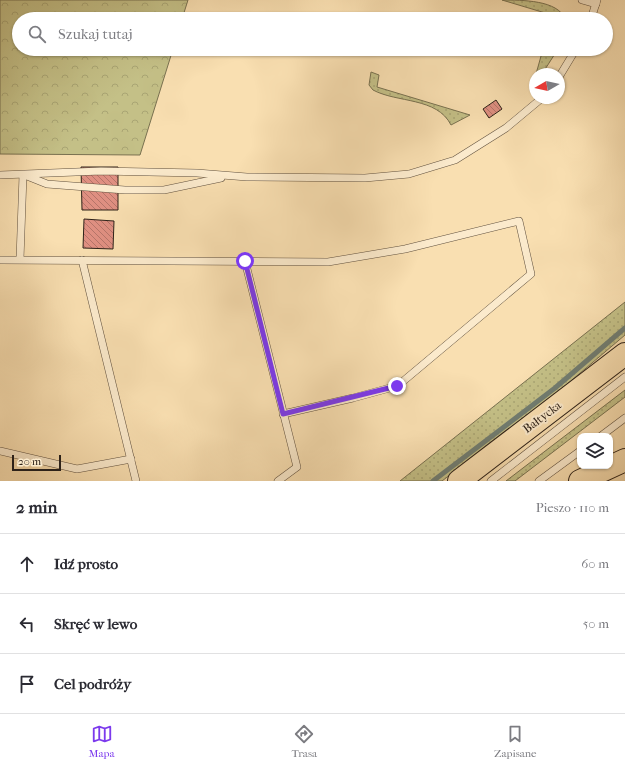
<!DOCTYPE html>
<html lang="pl">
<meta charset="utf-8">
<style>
:root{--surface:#fff;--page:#f2f2f3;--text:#2b2b33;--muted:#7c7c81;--line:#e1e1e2;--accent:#7c3aed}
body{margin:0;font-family:"IM FELL French Canon",serif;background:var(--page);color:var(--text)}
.controls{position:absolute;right:12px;bottom:12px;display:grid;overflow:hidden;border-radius:8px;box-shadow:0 1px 3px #0004}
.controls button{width:36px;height:36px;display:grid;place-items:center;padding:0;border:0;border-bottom:1px solid var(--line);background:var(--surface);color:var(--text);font:20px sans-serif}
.compass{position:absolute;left:529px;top:68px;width:36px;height:36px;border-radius:50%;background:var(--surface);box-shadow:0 1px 3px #0004;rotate:261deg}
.scale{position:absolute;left:12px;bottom:10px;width:49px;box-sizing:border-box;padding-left:4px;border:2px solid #2e2219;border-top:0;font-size:11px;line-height:14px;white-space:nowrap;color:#2e2219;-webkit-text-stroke:3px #fbeacc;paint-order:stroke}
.stop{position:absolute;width:12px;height:12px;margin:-9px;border:3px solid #7c3aed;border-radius:50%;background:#fff}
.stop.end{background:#7c3aed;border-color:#fff;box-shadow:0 1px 4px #0008}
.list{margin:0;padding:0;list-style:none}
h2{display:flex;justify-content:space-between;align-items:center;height:52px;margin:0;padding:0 16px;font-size:17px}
h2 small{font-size:13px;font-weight:400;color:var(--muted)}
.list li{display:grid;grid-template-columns:26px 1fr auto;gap:12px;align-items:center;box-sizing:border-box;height:60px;padding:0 16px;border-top:1px solid var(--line)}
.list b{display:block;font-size:15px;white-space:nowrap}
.list em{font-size:13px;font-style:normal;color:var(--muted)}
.icon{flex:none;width:22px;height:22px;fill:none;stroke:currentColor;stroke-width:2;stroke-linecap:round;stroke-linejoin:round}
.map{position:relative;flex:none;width:625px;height:481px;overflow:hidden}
.search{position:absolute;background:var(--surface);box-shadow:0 1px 3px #0004;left:12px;right:12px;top:12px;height:44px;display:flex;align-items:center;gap:10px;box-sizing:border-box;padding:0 14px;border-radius:22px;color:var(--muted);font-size:15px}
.sheet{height:232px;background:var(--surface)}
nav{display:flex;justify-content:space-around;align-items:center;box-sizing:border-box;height:56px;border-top:1px solid var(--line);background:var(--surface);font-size:11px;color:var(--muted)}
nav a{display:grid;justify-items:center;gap:2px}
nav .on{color:var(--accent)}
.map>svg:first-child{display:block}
.grass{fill:url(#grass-dots);stroke:#797150}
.forest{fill:url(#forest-crowns);stroke:#797150}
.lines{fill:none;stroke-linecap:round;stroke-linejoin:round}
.stream{stroke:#717e73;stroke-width:5}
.building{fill:url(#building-back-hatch);stroke:#2e2219}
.service-casing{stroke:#61513f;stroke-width:8}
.primary-casing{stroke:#2e2219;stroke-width:24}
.service{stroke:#fbeacc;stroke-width:7}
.primary{stroke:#f9dfb1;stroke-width:22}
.route{stroke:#7c3aed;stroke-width:5}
.labels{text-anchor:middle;stroke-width:4;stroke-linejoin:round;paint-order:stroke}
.street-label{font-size:12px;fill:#2e2219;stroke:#fbeacc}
</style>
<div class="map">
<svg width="625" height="481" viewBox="0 0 625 481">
<defs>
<pattern id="grass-dots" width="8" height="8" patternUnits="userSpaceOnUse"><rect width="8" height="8" fill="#c4c087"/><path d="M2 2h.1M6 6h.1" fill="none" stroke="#a9a574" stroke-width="1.8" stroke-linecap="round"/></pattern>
<pattern id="forest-crowns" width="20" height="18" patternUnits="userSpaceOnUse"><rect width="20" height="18" fill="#c4c087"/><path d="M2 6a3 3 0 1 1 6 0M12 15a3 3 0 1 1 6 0" fill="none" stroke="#a9a574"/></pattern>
<pattern id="building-back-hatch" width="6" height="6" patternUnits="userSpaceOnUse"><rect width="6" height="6" fill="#df8f81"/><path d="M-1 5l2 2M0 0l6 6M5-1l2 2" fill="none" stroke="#b57469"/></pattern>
</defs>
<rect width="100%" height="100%" fill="#f9dfb1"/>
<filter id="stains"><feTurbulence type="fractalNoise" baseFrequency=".005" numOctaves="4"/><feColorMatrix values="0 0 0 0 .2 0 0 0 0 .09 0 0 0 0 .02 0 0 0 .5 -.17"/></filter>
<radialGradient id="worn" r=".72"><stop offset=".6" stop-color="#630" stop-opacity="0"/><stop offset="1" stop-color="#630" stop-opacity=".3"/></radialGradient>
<g class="grass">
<path d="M502,0c20,0 56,0 63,19h-14l1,-4z"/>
<polygon points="543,49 558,49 542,74 536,74"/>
<path d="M371,72l8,3 -2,12 93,28 -19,10c-14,-28 -54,-22 -78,-35l-4,-5z"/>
<polygon points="625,302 625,335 559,391 442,481 400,481"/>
<polygon points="625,390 625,397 515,481 506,481"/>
</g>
<polygon class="forest" points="0,0 188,0 182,19 19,19 19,49 173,49 140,155 0,154"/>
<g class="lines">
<polyline class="stream" points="433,481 555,388 625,328"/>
</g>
<g class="building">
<polygon points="496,100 502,109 489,118 483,109"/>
<polygon points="81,167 118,167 118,210 82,210"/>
<polygon points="84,219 114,221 113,249 83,248"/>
</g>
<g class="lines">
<g class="service-casing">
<g id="service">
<polyline points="582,0 596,4"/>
<polyline points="591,19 597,0"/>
<polyline points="559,77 576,49"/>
<polyline points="0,175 101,171 197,173 247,177 365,178 409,174 455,160 506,128 542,98"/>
<polyline points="27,176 47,184 125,190 164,190 221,178"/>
<polyline points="20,259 23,175"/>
<polyline points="0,260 328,262 405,249 519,221 531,274 401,383 397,386 353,398 283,414"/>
<polyline points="82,260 136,481"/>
<polyline points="245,261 297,467 278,481"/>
<polyline points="601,436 625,418"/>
<polyline points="0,451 77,469 131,459"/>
<polyline points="491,481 625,377"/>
<polyline points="539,481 580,451"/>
</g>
</g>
<g class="primary-casing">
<g id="primary">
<polyline points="459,481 625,354"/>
<polyline points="580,481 625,460"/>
</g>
</g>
<use href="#service" class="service"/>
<use href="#primary" class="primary"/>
</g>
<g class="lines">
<polyline class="route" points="245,261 283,414 397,386"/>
</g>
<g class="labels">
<g class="street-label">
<text transform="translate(542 417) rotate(-37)" y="4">Bałtycka</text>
</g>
</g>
<rect width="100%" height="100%" filter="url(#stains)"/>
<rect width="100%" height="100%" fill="url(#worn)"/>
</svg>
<div class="controls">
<button><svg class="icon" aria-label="layers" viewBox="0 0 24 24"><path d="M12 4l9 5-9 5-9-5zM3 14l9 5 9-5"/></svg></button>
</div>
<svg class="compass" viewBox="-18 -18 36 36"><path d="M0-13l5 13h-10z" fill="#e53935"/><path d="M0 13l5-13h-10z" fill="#7c7c81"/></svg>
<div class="scale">20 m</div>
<div class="stop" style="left:245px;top:261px"></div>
<div class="stop end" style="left:397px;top:386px"></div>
<div class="search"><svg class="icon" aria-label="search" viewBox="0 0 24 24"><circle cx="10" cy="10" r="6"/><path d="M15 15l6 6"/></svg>Szukaj tutaj</div>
</div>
<section class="sheet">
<h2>2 min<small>Pieszo · 110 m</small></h2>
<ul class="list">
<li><svg class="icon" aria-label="ahead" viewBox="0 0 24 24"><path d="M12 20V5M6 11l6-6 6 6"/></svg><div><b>Idź prosto</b></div><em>60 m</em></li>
<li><svg class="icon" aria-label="left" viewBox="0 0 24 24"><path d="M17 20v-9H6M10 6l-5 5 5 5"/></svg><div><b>Skręć w lewo</b></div><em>50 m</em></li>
<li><svg class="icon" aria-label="arrive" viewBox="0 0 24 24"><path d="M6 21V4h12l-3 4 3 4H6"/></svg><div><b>Cel podróży</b></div></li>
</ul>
</section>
<nav>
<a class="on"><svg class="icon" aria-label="map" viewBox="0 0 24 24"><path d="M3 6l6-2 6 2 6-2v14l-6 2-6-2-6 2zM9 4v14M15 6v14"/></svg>Mapa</a>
<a><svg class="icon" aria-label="directions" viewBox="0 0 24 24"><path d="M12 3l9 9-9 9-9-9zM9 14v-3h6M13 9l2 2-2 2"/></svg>Trasa</a>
<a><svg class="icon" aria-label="saved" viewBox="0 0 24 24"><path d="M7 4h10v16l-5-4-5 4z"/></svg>Zapisane</a>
</nav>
